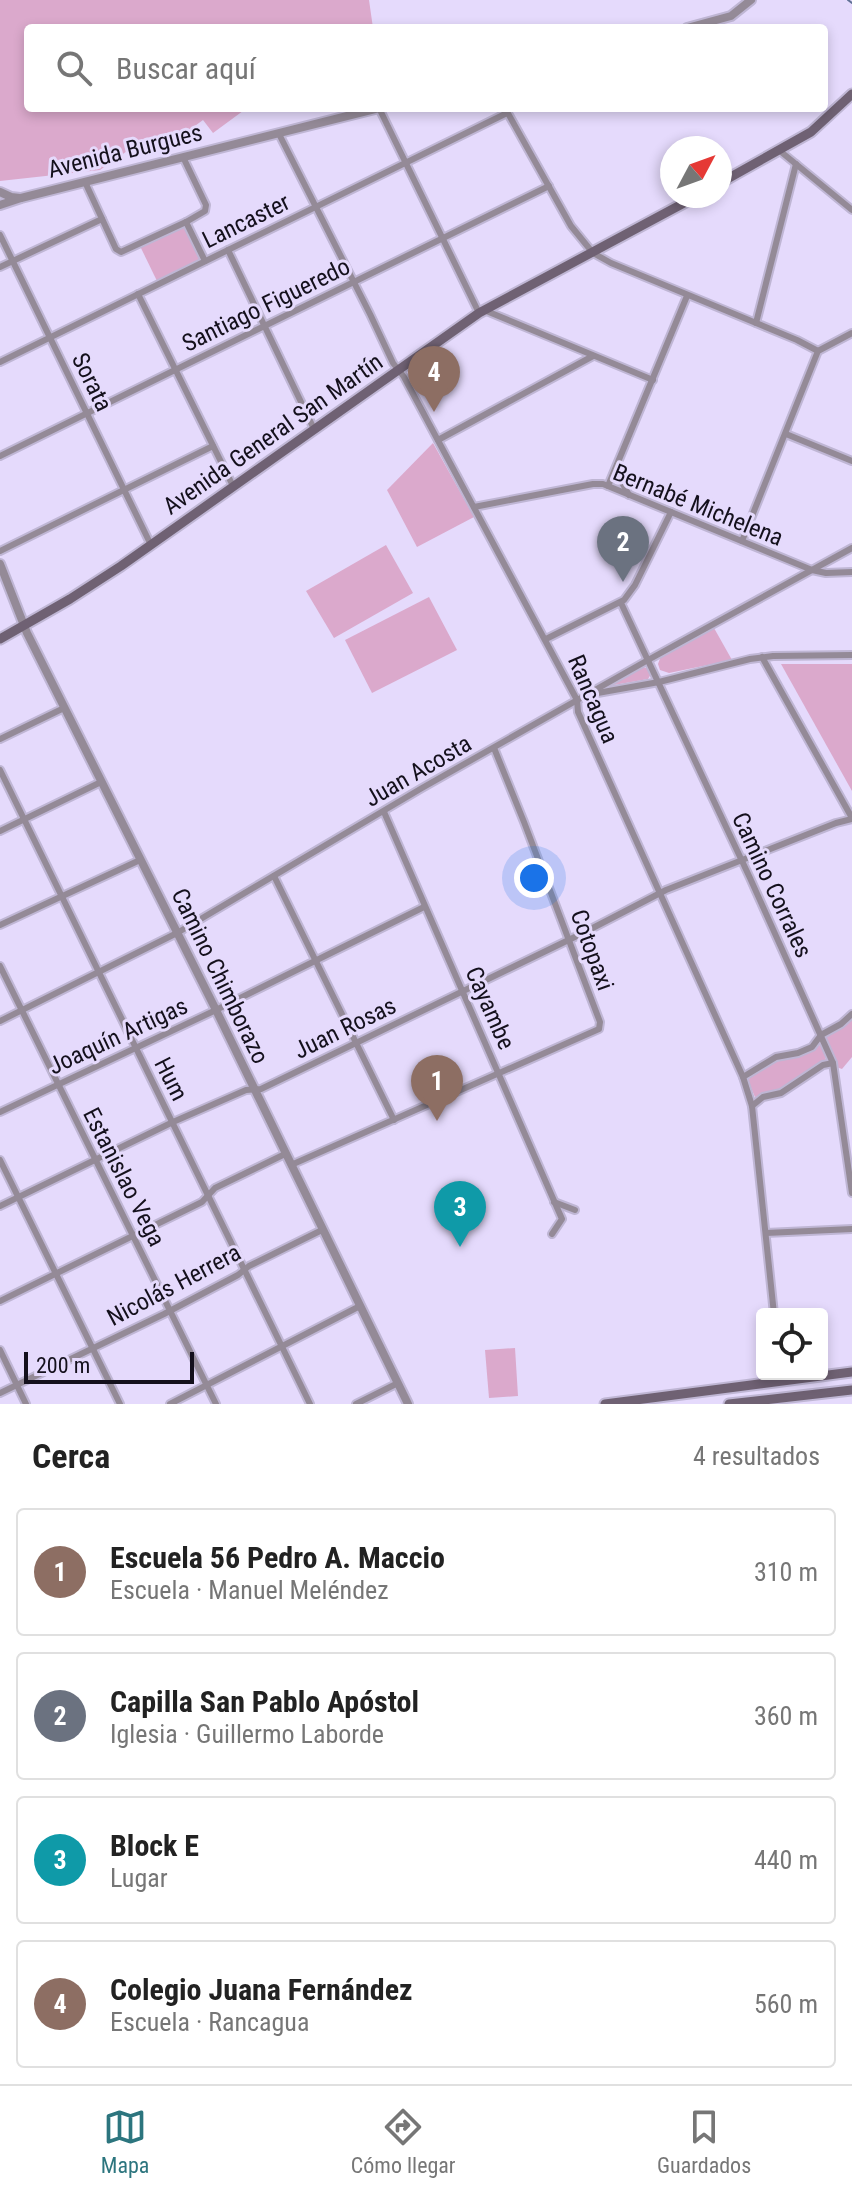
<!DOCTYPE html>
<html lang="es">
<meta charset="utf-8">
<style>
:root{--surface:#fff;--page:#f6f6f6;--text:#222;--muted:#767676;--line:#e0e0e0;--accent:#2c757e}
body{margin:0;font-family:"Roboto Condensed",sans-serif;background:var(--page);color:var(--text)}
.controls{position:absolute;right:24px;bottom:24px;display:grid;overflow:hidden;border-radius:8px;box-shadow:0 4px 12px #0003}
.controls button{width:72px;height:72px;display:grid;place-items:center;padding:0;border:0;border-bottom:2px solid var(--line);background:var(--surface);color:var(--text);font:40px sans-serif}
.compass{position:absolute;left:660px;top:136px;width:72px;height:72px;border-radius:50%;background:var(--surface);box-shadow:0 4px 12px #0003;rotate:49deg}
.scale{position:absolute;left:24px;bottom:20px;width:170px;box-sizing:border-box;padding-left:8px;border:4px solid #14101c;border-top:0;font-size:22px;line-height:28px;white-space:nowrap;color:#14101c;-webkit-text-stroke:6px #e5dafc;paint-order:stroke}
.you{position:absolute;left:534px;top:878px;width:28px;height:28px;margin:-20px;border:6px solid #fff;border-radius:50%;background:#1a73e8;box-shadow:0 0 0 12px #1a73e833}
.badge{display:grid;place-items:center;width:52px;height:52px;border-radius:50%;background:var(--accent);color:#fff;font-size:26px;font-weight:700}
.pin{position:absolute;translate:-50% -66px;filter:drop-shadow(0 2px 4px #0008)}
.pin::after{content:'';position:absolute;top:42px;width:28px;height:24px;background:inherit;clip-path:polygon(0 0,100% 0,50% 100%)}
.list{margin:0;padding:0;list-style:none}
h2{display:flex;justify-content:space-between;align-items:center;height:104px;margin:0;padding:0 32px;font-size:34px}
h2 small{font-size:26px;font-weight:400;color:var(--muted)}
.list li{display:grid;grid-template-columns:52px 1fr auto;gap:24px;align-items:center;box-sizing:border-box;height:128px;margin:0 16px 16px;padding:0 16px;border:2px solid var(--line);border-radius:8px}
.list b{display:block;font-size:30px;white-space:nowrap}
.list p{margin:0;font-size:26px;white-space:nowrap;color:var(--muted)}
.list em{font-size:26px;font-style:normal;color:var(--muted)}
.icon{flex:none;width:44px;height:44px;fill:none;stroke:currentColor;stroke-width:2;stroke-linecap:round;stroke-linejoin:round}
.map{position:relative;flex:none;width:852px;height:1404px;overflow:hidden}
.search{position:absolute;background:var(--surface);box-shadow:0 4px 12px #0003;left:24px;right:24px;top:24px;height:88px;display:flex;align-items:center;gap:20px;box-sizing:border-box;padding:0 28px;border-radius:8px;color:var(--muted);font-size:30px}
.sheet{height:680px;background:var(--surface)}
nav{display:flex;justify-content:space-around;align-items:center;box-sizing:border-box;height:112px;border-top:2px solid var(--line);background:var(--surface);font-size:22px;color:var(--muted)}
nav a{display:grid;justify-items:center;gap:4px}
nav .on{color:var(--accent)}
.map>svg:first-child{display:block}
.green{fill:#dba9cc}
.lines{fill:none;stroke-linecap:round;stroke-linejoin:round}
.stream{stroke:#607195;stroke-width:2}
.minor-casing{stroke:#bfb6d4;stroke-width:10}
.tertiary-casing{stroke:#bfb6d4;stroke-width:12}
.secondary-casing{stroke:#bfb6d4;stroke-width:13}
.minor{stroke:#948a97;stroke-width:6}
.tertiary{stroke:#948a97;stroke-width:8}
.secondary{stroke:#6f6173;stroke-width:9}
.labels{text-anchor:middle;stroke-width:6;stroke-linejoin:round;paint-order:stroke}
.street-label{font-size:24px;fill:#14101c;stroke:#e5dafc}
</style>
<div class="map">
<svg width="852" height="1404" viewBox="0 0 852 1404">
<rect width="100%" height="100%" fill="#e5dafc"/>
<g class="green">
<polygon points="0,0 369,0 373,28 28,28 28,108 247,108 213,133 203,120 173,142 145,148 140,142 100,170 0,181"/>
<polygon points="185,225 201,259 157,281 140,246"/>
<polygon points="433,443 474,517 417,547 387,490"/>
<polygon points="386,545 413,593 334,638 306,591"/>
<polygon points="429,597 457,650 372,693 345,640"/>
<polygon points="714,628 732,660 669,673 660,670 658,664 661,656"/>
<polygon points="781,664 852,664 852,791"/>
<polygon points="642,667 647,668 651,674 648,679 614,685 615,682"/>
<polygon points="852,1018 852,1057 842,1069 836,1067 826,1038"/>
<path d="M820,1045l3,2 3,13 -46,30 -25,7 -7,-16c9,-16 30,-20 47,-24 9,-3 17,-8 25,-12z"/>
<polygon points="515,1348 518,1396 489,1398 485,1350"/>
</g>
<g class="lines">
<polyline class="stream" points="848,0 852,3"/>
<g class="minor-casing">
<g id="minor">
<polyline points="379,108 479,313"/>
<polyline points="505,108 571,226 593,253 611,263 797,340 818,351"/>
<polyline points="279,134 370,314 393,363 404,377 577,700 578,712 743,1077 752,1106 774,1314"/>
<polyline points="780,151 852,210"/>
<polyline points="85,182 116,249 121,252 186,222 205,211 206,205 183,157"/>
<polyline points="186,222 205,261"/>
<polyline points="0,235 151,545"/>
<polyline points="228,250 314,429"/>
<polyline points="0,267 102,219"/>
<polyline points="138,294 233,486"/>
<polyline points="484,310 653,380"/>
<polyline points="756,323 796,164"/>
<polyline points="0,362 507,113"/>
<polyline points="786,434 852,461"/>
<polyline points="438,440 593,356"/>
<polyline points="0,456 549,186"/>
<polyline points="617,466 620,479 629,495"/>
<polyline points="608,486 687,296"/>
<polyline points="474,507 593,484 603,484 812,570 826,573 852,572"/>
<polyline points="742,541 818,351 852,333"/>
<polyline points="0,551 213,446"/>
<polyline points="621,603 750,878 833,1063 852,1193"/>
<polyline points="546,639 624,600 635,585 671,512"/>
<polyline points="762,657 852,818"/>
<polyline points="592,694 659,682 750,659 773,656 852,655"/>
<polyline points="0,739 64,708"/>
<polyline points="0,770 310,1404"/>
<polyline points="384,812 562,1219 552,1234"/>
<polyline points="0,831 101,782"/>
<polyline points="274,876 394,1120"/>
<polyline points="0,925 140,860"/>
<polyline points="0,966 216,1404"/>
<polyline points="0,1021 177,933 422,788 648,660 852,548"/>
<polyline points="743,1077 776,1057 798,1053 812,1047 821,1035 841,1024 852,1014"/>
<polyline points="752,1106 763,1097 781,1093 823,1065 833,1063"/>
<polyline points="0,1112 216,1010 424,907"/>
<polyline points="0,1160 120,1404"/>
<polyline points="291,1165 599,1029 600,1022 524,822 494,748"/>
<polyline points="554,1202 575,1210"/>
<polyline points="0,1206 173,1122 246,1090 261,1089 583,933 666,890 836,823 852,819"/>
<polyline points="766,1233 852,1229"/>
<polyline points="0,1301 202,1202 215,1188 285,1154"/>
<polyline points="0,1350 26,1404"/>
<polyline points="0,1393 164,1314 238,1275 249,1266 322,1230"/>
<polyline points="170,1404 360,1306"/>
<polyline points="356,1404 398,1383"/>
</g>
</g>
<g class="tertiary-casing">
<g id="tertiary">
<polyline points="687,28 731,16 751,0"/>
<polyline points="0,192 11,197 20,198"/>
<polyline points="0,205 21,198 379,108"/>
<polyline points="0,564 27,633 216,1010 408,1404"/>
</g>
</g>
<g class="secondary-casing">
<g id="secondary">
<polyline points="720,183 811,132 852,94"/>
<polyline points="0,639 70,599 121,566 479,313 697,196"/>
<polyline points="605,1404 852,1372"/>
<polyline points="729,1404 852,1390"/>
</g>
</g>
<use href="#minor" class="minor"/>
<use href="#tertiary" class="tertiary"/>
<use href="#secondary" class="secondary"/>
</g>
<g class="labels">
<g class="street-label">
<text transform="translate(125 151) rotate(-14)" y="8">Avenida Burgues</text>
<text transform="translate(246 221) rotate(-26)" y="8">Lancaster</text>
<text transform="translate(266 305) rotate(-26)" y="8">Santiago Figueredo</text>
<text transform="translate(92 382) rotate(64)" y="8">Sorata</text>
<text transform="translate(273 434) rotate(-35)" y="8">Avenida General San Martín</text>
<text transform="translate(698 505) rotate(22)" y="8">Bernabé Michelena</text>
<text transform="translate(593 699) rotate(67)" y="8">Rancagua</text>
<text transform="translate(418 771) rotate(-30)" y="8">Juan Acosta</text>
<text transform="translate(772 885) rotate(65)" y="8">Camino Corrales</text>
<text transform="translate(592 950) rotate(70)" y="8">Cotopaxi</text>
<text transform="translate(220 976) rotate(64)" y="8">Camino Chimborazo</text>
<text transform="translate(490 1008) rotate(66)" y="8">Cayambe</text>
<text transform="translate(345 1028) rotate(-26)" y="8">Juan Rosas</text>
<text transform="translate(118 1036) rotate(-25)" y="8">Joaquín Artigas</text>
<text transform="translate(171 1079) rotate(63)" y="8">Hum</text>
<text transform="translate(124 1177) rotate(63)" y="8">Estanislao Vega</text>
<text transform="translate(174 1285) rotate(-28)" y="8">Nicolás Herrera</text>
</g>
</g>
</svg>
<div class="controls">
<button><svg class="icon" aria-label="locate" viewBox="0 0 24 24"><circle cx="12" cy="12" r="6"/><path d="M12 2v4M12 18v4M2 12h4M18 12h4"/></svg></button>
</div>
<svg class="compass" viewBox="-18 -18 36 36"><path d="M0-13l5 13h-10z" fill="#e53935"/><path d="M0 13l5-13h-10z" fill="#767676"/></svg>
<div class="scale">200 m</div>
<div class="you"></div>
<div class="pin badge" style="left:437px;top:1121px;background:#8d6e63">1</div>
<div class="pin badge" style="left:623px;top:582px;background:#6b7280">2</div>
<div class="pin badge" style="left:460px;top:1247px;background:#0f9aa8">3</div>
<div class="pin badge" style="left:434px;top:412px;background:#8d6e63">4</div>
<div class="search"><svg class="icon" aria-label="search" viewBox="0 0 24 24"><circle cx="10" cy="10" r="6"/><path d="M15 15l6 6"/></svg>Buscar aquí</div>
</div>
<section class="sheet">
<h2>Cerca<small>4 resultados</small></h2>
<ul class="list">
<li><span class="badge" style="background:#8d6e63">1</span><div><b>Escuela 56 Pedro A. Maccio</b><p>Escuela · Manuel Meléndez</p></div><em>310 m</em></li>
<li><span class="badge" style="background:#6b7280">2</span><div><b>Capilla San Pablo Apóstol</b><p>Iglesia · Guillermo Laborde</p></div><em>360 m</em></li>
<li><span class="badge" style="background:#0f9aa8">3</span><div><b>Block E</b><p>Lugar</p></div><em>440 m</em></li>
<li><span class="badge" style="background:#8d6e63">4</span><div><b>Colegio Juana Fernández</b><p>Escuela · Rancagua</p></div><em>560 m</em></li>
</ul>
</section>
<nav>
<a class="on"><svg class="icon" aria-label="map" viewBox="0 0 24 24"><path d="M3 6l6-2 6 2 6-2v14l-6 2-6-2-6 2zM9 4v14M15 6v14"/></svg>Mapa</a>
<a><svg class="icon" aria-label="directions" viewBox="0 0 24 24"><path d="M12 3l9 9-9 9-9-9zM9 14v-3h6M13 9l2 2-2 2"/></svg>Cómo llegar</a>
<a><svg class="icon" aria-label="saved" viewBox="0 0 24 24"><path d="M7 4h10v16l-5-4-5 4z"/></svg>Guardados</a>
</nav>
